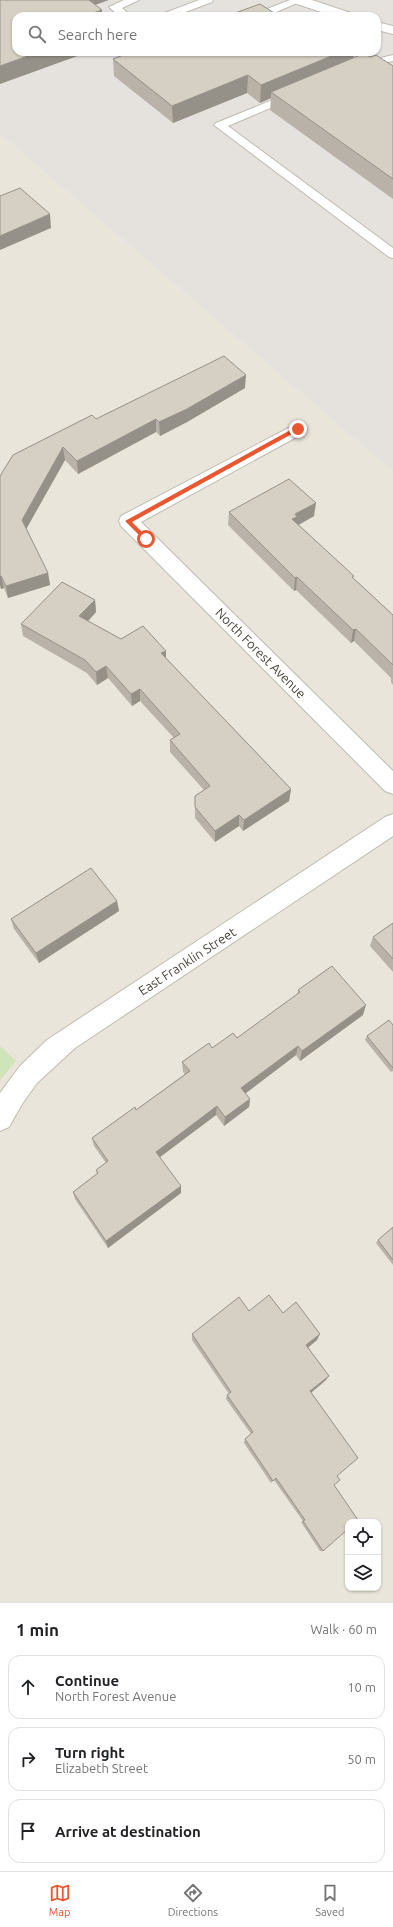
<!DOCTYPE html>
<meta charset="utf-8">
<style>
:root{--surface:#fff;--page:#f2f2f2;--text:#202124;--muted:#757577;--line:#e0e0e0;--accent:#e95630}
body{margin:0;font-family:Ubuntu,sans-serif;background:var(--page);color:var(--text)}
.controls{position:absolute;right:12px;bottom:12px;display:grid;overflow:hidden;border-radius:8px;box-shadow:0 1px 3px #0004}
.controls button{width:36px;height:36px;display:grid;place-items:center;padding:0;border:0;border-bottom:1px solid var(--line);background:var(--surface);color:var(--text);font:20px sans-serif}
.stop{position:absolute;width:12px;height:12px;margin:-9px;border:3px solid #e95630;border-radius:50%;background:#fff}
.stop.end{background:#e95630;border-color:#fff;box-shadow:0 1px 4px #0008}
.list{margin:0;padding:0;list-style:none}
h2{display:flex;justify-content:space-between;align-items:center;height:52px;margin:0;padding:0 16px;font-size:17px}
h2 small{font-size:13px;font-weight:400;color:var(--muted)}
.list li{display:grid;grid-template-columns:26px 1fr auto;gap:12px;align-items:center;box-sizing:border-box;height:64px;margin:0 8px 8px;padding:0 8px;border:1px solid var(--line);border-radius:12px}
.list b{display:block;font-size:15px;white-space:nowrap}
.list p{margin:0;font-size:13px;white-space:nowrap;color:var(--muted)}
.list em{font-size:13px;font-style:normal;color:var(--muted)}
.icon{flex:none;width:22px;height:22px;fill:none;stroke:currentColor;stroke-width:2;stroke-linecap:round;stroke-linejoin:round}
.map{position:relative;flex:none;width:393px;height:1603px;overflow:hidden}
.search{position:absolute;background:var(--surface);box-shadow:0 1px 3px #0004;left:12px;right:12px;top:12px;height:44px;display:flex;align-items:center;gap:10px;box-sizing:border-box;padding:0 14px;border-radius:12px;color:var(--muted);font-size:15px}
.sheet{height:268px;background:var(--surface)}
nav{display:flex;justify-content:space-around;align-items:center;box-sizing:border-box;height:56px;border-top:1px solid var(--line);background:var(--surface);font-size:11px;color:var(--muted)}
nav a{display:grid;justify-items:center;gap:2px}
nav .on{color:var(--accent)}
.map>svg:first-child{display:block}
.residential{fill:#e9e5db;fill-rule:evenodd}
.industrial{fill:#e5e2de;fill-rule:evenodd}
.green{fill:#cfe5b9}
.parking{fill:#e4e3e0}
.lines{fill:none;stroke-linecap:round;stroke-linejoin:round}
.service-casing{stroke:#c0bbb0;stroke-width:2}
.minor-casing{stroke:#c0bbb0;stroke-width:2}
.service{fill:#fff;fill-rule:evenodd}
.minor{fill:#fff;fill-rule:evenodd}
.wall{fill:#b8b2a8}
.shaded-wall{fill:#969188}
.building{fill:#d6cfc3;stroke:#969188}
.route{fill:#e95630}
.labels{text-anchor:middle;stroke-width:3;stroke-linejoin:round;paint-order:stroke}
.street-label{font-size:13px;fill:#49443a;stroke:#fff}
</style>
<div class="map">
<svg width="393" height="1603" viewBox="0 0 393 1603">
<rect width="100%" height="100%" fill="#f5f3ed"/>
<path class="residential" d="M0,134l393,338v1131h-393zM348,1522h30v66h-30z"/>
<path class="industrial" d="M0,0h393v472l-393,-338zM16,16h361v36h-361z"/>
<polygon class="green" points="0,1046 16,1061 0,1080"/>
<polygon class="parking" points="118,0 210,0 219,6 193,16 123,16 111,7"/>
<g class="lines">
<g class="service-casing">
<g id="service">
<polygon points="124,0 139,0 122,8 131,16 119,16 109,7"/>
<polygon points="199,0 213,0 212,2 175,16 161,16 162,14"/>
<polygon points="290,0 304,0 267,16 253,16 254,14"/>
<polygon points="393,55 393,61 360,69 355,66 356,64"/>
<polygon points="292,92 297,95 296,97 228,126 393,248 393,258 389,257 214,125 216,123"/>
</g>
</g>
<g class="minor-casing">
<g id="minor">
<polygon points="292,0 312,0 351,13 353,16 333,16 294,3"/>
<polygon points="377,22 393,26 393,34 377,30"/>
<polygon points="298,423 304,425 307,429 304,433 141,522 393,771 393,794 385,791 121,526 119,521 121,516"/>
<polygon points="393,814 393,836 75,1048 37,1083 22,1104 9,1127 0,1131 0,1093 20,1066 47,1040 385,817"/>
</g>
</g>
<use href="#service" class="service"/>
<use href="#minor" class="minor"/>
</g>
<g class="wall">
<polygon points="131,52 354,52 353,58 370,57 393,66 393,199 270,110 271,98 260,103 247,93 173,123 114,76 113,59"/>
<polygon points="245,388 187,422 160,436 156,432 78,474 65,460 26,529 48,573 50,585 8,598 4,588 1,589 0,587 0,476 96,419"/>
<polygon points="229,512 314,516 299,525 354,579 393,615 393,685 391,682 391,678 354,641 351,643 296,590 294,591 228,525"/>
<polygon points="95,600 96,612 88,621 121,639 166,658 291,789 289,801 243,831 239,826 215,842 195,818 195,796 204,790 170,752 170,740 174,738 140,701 132,706 108,678 97,685 87,673 23,636 21,624"/>
<polygon points="117,901 119,911 39,963 14,929 11,919"/>
<polygon points="393,923 393,972 370,946 373,937"/>
<polygon points="298,990 363,1015 300,1061 296,1055 245,1093 250,1099 249,1107 224,1126 216,1115 160,1157 181,1193 108,1248 75,1199 73,1192 97,1174 96,1170 106,1163 94,1146 92,1138 136,1110 185,1074 183,1072 182,1062 212,1048 237,1038 297,995"/>
<polygon points="393,1025 393,1071 391,1072 365,1040 367,1036"/>
<polygon points="393,1227 393,1265 376,1243 378,1240"/>
<polygon points="249,1311 283,1313 317,1340 308,1347 326,1380 311,1393 337,1476 334,1485 323,1551 320,1551 301,1522 303,1521 274,1480 271,1483 244,1443 245,1439 251,1434 226,1399 227,1395 229,1394 192,1340 192,1334"/>
</g>
<g class="shaded-wall">
<polygon points="80,0 109,0 81,10"/>
<polygon points="102,10 102,16 84,16"/>
<polygon points="39,52 83,52 83,54 0,84 0,66"/>
<polygon points="341,52 354,52 353,64 271,92 271,98 260,103 261,85"/>
<polygon points="248,75 247,93 173,123 172,106"/>
<polygon points="50,214 51,228 0,250 0,236"/>
<polygon points="246,375 245,388 187,422 160,436 159,422"/>
<polygon points="156,419 156,432 78,474 77,461"/>
<polygon points="63,447 65,460 24,533 22,520"/>
<polygon points="316,503 314,516 296,526 292,519 295,514"/>
<polygon points="48,573 50,585 8,598 6,586"/>
<polygon points="0,576 1,576 4,588 1,589 0,584"/>
<polygon points="297,577 296,590 294,591 295,578"/>
<polygon points="95,600 96,612 81,629 79,616"/>
<polygon points="356,629 354,641 351,643 353,630"/>
<polygon points="166,651 166,663 161,653"/>
<polygon points="106,666 108,678 97,685 96,672"/>
<polygon points="140,689 140,701 132,706 131,694"/>
<polygon points="291,789 289,801 243,831 244,820"/>
<polygon points="239,815 239,826 215,842 215,831"/>
<polygon points="117,901 119,911 39,963 36,953"/>
<polygon points="366,1005 363,1015 300,1061 302,1051"/>
<polygon points="298,1046 296,1055 241,1097 241,1088"/>
<polygon points="250,1099 249,1107 224,1126 225,1117"/>
<polygon points="217,1106 216,1115 156,1160 156,1152"/>
<polygon points="181,1186 181,1193 108,1248 106,1241"/>
<polygon points="320,1334 317,1340 304,1351 306,1345"/>
<polygon points="329,1376 326,1380 307,1396 310,1391"/>
</g>
<g class="building">
<polygon points="0,0 89,0 102,10 84,16 16,16 16,52 39,52 0,66"/>
<polygon points="260,4 279,16 227,16"/>
<polygon points="131,52 341,52 261,85 248,75 172,106 113,59"/>
<polygon points="365,53 370,57 376,55 393,66 393,179 271,92"/>
<polygon points="20,188 50,214 0,236 0,196"/>
<polygon points="224,356 246,375 187,409 159,422 156,419 77,461 63,447 22,520 48,573 6,586 1,576 0,576 0,476 13,455 92,415 96,419"/>
<polygon points="289,479 316,503 295,514 297,517 292,519 354,576 352,577 393,615 393,665 356,629 353,630 297,577 295,578 229,512"/>
<polygon points="62,582 95,600 79,616 121,639 143,626 166,651 161,653 291,789 244,820 239,815 215,831 195,807 195,796 210,786 170,740 180,734 140,689 131,694 106,666 96,672 85,660 21,624"/>
<polygon points="91,868 117,901 36,953 11,919"/>
<polygon points="393,923 393,959 373,937"/>
<polygon points="332,966 366,1005 302,1051 298,1046 241,1088 250,1099 225,1117 217,1106 156,1152 181,1186 106,1241 73,1192 98,1173 96,1170 108,1161 92,1138 135,1107 136,1110 190,1071 182,1062 209,1043 212,1048 233,1033 237,1038 300,992 298,990"/>
<polygon points="389,1020 393,1025 393,1068 367,1036"/>
<polygon points="393,1227 393,1260 378,1240"/>
<polygon points="269,1295 283,1313 296,1302 320,1334 306,1345 329,1376 310,1391 358,1458 337,1476 340,1480 334,1485 358,1520 356,1522 348,1522 348,1529 323,1551 303,1521 305,1520 276,1478 273,1481 245,1439 253,1432 227,1395 231,1392 192,1334 239,1297 249,1311"/>
</g>
<polygon class="route" points="296,427 301,429 132,522 148,538 148,540 144,540 125,521"/>
<g class="labels">
<g class="street-label">
<text transform="translate(261 653) rotate(45)" y="5">North Forest Avenue</text>
<text transform="translate(187 961) rotate(-33)" y="5">East Franklin Street</text>
</g>
</g>
</svg>
<div class="controls">
<button><svg class="icon" aria-label="locate" viewBox="0 0 24 24"><circle cx="12" cy="12" r="6"/><path d="M12 2v4M12 18v4M2 12h4M18 12h4"/></svg></button>
<button><svg class="icon" aria-label="layers" viewBox="0 0 24 24"><path d="M12 4l9 5-9 5-9-5zM3 14l9 5 9-5"/></svg></button>
</div>
<div class="stop" style="left:146px;top:539px"></div>
<div class="stop end" style="left:298px;top:429px"></div>
<div class="search"><svg class="icon" aria-label="search" viewBox="0 0 24 24"><circle cx="10" cy="10" r="6"/><path d="M15 15l6 6"/></svg>Search here</div>
</div>
<section class="sheet">
<h2>1 min<small>Walk · 60 m</small></h2>
<ul class="list">
<li><svg class="icon" aria-label="ahead" viewBox="0 0 24 24"><path d="M12 20V5M6 11l6-6 6 6"/></svg><div><b>Continue</b><p>North Forest Avenue</p></div><em>10 m</em></li>
<li><svg class="icon" aria-label="right" viewBox="0 0 24 24"><path d="M7 20v-9h11M14 6l5 5-5 5"/></svg><div><b>Turn right</b><p>Elizabeth Street</p></div><em>50 m</em></li>
<li><svg class="icon" aria-label="arrive" viewBox="0 0 24 24"><path d="M6 21V4h12l-3 4 3 4H6"/></svg><div><b>Arrive at destination</b></div></li>
</ul>
</section>
<nav>
<a class="on"><svg class="icon" aria-label="map" viewBox="0 0 24 24"><path d="M3 6l6-2 6 2 6-2v14l-6 2-6-2-6 2zM9 4v14M15 6v14"/></svg>Map</a>
<a><svg class="icon" aria-label="directions" viewBox="0 0 24 24"><path d="M12 3l9 9-9 9-9-9zM9 14v-3h6M13 9l2 2-2 2"/></svg>Directions</a>
<a><svg class="icon" aria-label="saved" viewBox="0 0 24 24"><path d="M7 4h10v16l-5-4-5 4z"/></svg>Saved</a>
</nav>
